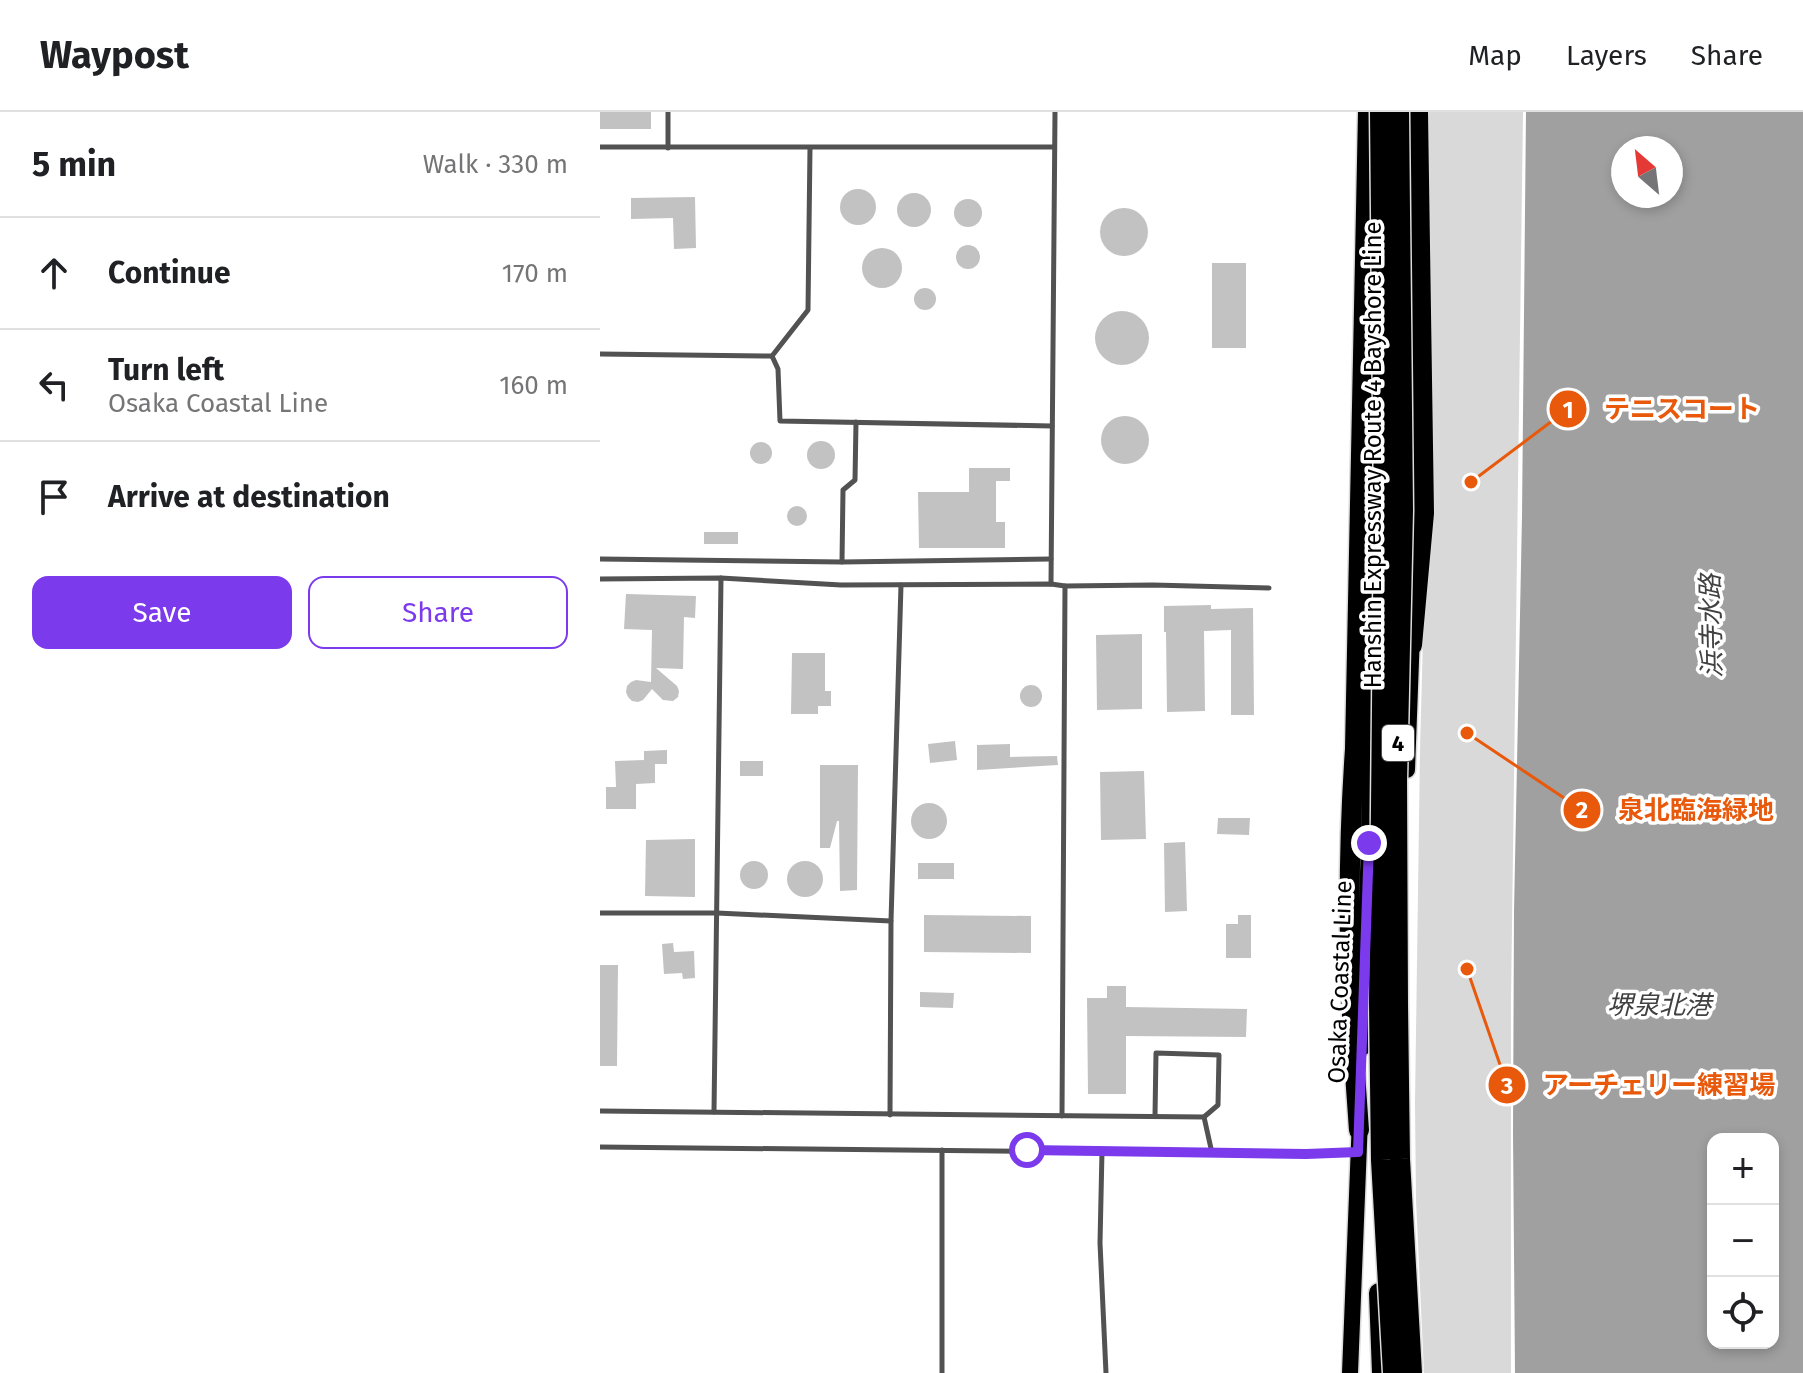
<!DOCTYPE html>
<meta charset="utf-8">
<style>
:root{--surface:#fff;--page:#f6f6f6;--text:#202124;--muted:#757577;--line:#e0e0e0;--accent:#7c3aed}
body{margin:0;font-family:"Fira Sans","Noto Sans JP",sans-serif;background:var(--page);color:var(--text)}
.controls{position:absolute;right:24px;bottom:24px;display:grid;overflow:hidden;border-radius:16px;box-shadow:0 4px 12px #0003}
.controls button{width:72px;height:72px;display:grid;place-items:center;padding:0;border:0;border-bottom:2px solid var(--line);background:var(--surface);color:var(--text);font:40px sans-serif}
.compass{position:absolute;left:1011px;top:24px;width:72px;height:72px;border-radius:50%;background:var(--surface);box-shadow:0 4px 12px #0003;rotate:332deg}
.stop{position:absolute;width:24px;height:24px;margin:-18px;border:6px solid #7c3aed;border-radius:50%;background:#fff}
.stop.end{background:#7c3aed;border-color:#fff;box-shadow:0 2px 8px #0008}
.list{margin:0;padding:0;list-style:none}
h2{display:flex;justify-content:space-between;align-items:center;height:104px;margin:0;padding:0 32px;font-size:34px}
h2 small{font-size:26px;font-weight:400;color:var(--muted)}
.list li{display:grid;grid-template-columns:52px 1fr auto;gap:24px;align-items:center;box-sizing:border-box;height:112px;padding:0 32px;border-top:2px solid var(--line)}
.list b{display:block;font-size:30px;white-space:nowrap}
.list p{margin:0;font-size:26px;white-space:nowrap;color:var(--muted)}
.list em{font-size:26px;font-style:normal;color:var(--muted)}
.actions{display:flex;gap:16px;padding:24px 32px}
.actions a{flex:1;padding:18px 0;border:2px solid var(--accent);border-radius:16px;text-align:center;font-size:28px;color:var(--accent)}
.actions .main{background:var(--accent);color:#fff}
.icon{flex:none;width:44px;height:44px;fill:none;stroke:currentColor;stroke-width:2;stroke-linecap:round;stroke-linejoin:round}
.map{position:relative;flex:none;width:1203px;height:1261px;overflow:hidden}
header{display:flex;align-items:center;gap:48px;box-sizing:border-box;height:112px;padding:0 40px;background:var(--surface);border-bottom:2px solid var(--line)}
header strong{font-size:38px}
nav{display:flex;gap:44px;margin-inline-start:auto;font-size:28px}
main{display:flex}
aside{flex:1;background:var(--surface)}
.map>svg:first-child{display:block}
.green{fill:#d9d9d9}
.water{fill:#a0a0a0;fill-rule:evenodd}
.building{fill:#c2c2c2}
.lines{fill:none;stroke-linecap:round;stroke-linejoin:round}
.primary-casing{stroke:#dbdbdb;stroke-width:19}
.highway-casing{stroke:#dbdbdb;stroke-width:23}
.lane{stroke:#525252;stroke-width:5}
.primary{stroke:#000;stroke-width:16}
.highway{stroke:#000;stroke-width:20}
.highway-bridge-casing{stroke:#dbdbdb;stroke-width:23;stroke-linecap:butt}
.highway-bridge{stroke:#000;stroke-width:20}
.route{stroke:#7c3aed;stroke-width:10}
.labels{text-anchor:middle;stroke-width:7;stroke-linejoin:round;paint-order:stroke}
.shield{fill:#fff;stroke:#4c4c4c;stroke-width:2}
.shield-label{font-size:22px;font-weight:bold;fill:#000}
.street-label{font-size:24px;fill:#000;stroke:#fff}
.water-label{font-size:26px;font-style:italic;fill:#414141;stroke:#fff}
.leader{fill:none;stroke:#e8590c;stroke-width:3}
.callout-dot{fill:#e8590c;stroke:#fff;stroke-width:3}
.mark-label{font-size:24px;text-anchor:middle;font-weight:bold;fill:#fff}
.callout-label{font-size:26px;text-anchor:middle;font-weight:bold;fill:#e8590c;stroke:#fff;stroke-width:7;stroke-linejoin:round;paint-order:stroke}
</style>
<header>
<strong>Waypost</strong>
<nav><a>Map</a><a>Layers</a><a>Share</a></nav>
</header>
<main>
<aside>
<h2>5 min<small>Walk · 330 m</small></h2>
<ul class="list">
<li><svg class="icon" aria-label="ahead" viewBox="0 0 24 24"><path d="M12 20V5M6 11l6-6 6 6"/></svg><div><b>Continue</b></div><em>170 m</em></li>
<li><svg class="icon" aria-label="left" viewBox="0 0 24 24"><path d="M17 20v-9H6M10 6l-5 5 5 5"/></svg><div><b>Turn left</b><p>Osaka Coastal Line</p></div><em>160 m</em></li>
<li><svg class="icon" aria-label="arrive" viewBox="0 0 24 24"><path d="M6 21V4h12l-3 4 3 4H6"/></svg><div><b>Arrive at destination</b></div></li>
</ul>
<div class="actions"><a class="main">Save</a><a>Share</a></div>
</aside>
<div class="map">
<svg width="1203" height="1261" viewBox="0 0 1203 1261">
<rect width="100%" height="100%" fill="#fff"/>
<polygon class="green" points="827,0 923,0 911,887 911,1261 824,1261 816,1088 815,991 820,638 823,526 834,394"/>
<path class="water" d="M926,0h277v1261h-288l-2,-240 1,-221 8,-396zM1023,36h48v48h-48zM1113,1027h60v204h-60z"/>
<g class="building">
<rect x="0" y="0" width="51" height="17"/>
<circle cx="258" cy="95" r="18"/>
<circle cx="314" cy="98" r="17"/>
<polygon points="95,85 96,136 74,137 73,106 31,107 31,86"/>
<circle cx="368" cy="101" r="14"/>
<circle cx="524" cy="120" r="24"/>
<circle cx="368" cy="145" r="12"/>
<circle cx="282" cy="156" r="20"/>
<rect x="612" y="151" width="34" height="85"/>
<circle cx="325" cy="187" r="11"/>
<circle cx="522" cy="226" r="27"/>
<circle cx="525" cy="328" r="24"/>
<circle cx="221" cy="343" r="14"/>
<circle cx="161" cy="341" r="11"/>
<polygon points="369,356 410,356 410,369 396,369 396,410 405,410 405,436 319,436 318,380 369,380"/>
<circle cx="197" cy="404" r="10"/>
<rect x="104" y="420" width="34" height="12"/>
<polygon points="26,482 96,484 95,506 84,505 83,557 56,556 77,574 79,579 78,585 73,589 63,588 52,577 43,588 38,590 32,589 28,585 26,580 27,574 31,570 36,568 51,570 52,518 24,517"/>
<polygon points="611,493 611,497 653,496 654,603 631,603 631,518 604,519 605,599 567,600 566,520 564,520 564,494"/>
<polygon points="542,522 542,597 497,598 496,523"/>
<polygon points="192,541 225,541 225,579 231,579 231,594 218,594 218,602 191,602"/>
<circle cx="431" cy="584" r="11"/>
<polygon points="355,629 357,648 330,651 328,632"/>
<polygon points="410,632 410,645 457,644 458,653 377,658 377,633"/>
<polygon points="67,638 67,652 55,652 55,671 36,672 36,697 6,697 6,675 16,675 15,649 44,648 44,639"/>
<rect x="140" y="649" width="23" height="15"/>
<polygon points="220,653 258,653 257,778 240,779 239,709 237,709 230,736 220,736"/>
<polygon points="544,659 546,727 501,728 500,660"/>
<circle cx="329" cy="709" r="18"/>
<polygon points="618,706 650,706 649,723 617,722"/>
<polygon points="95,727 95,785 45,784 46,728"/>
<polygon points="585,730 587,799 565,800 564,731"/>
<circle cx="154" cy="763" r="14"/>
<circle cx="205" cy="767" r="18"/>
<rect x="318" y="751" width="36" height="16"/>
<polygon points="324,803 431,804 431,841 324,840"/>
<polygon points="638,803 651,803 651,846 626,846 626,812 638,812"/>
<polygon points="73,831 74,840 94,839 95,866 83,867 82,861 64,862 62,832"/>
<polygon points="0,853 18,853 17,954 0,954"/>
<polygon points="507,874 526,874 526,895 647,897 646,925 526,924 526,982 488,982 487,886 507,886"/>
<polygon points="320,880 354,881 353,896 320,895"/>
</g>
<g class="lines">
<g class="primary-casing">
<g id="primary">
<polyline points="811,194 812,258"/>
<polyline points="807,658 812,522"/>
<polyline points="762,936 769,731 772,287"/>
<polyline points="750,1261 760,1007"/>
</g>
</g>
<g class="highway-casing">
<g id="highway">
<polyline points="812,533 824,401 818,0"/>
<path d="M759,1018c-10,-126 -13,-254 -4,-381l13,-637"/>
<polyline points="779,1181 782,1261"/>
</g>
</g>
<g class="lane">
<polyline points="0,35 454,35"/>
<polyline points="68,36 68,0"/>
<polyline points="0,242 172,244 208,198 210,36"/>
<polyline points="172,244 178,257 180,309 452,314"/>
<polyline points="0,447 242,450 451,447"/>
<polyline points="242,450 243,378 255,368 256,310"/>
<polyline points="0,467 121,466 241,473 451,472 465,474 553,473 669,476"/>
<polyline points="451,472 455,0"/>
<polyline points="0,801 117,801 291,809"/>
<polyline points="0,999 604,1005 612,1041"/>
<polyline points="114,1000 121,466"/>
<polyline points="290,1003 291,809 301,473"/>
<polyline points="462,1004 465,474"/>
<polyline points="555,1004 556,941 619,943 618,993 604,1005"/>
<polyline points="0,1035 706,1042 757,1040"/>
<polyline points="342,1038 342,1261"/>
<polyline points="502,1039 500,1131 506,1261"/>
</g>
<use href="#primary" class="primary"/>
<use href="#highway" class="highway"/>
<g class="highway-bridge-casing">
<g id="highway-bridge">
<polyline points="780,0 784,400 779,891 781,1048 793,1261"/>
<polyline points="799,0 803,398 797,669 798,893 800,1047 812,1261"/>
</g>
</g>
<use href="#highway-bridge" class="highway-bridge"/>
</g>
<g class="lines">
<polyline class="route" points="427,1038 706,1042 758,1040 769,731"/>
</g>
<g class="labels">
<rect class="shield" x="782" y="613" width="32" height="36" rx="6"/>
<g class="shield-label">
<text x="798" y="639">4</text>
</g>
<g class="street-label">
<text transform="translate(773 343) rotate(-90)" y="8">Hanshin Expressway Route 4 Bayshore Line</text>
<text transform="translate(740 870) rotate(-88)" y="8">Osaka Coastal Line</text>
</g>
<g class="water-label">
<text transform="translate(1111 514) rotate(-91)" y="9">浜寺水路</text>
<text x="1059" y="902">堺泉北港</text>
</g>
</g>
<path class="leader" d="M871 370L968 297M867 621L982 698M867 857L907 973"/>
<g class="callout-dot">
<circle cx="871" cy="370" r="8"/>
<circle cx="867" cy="621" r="8"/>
<circle cx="867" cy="857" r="8"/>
<circle cx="968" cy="297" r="20"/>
<circle cx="982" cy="698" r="20"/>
<circle cx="907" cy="973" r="20"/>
</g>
<g class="mark-label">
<text x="968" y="306">1</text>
<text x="982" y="706">2</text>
<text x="907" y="982">3</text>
</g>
<g class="callout-label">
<text x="1082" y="306">テニスコート</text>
<text x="1096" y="707">泉北臨海緑地</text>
<text x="1059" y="982">アーチェリー練習場</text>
</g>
</svg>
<div class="controls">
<button>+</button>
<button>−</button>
<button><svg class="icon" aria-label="locate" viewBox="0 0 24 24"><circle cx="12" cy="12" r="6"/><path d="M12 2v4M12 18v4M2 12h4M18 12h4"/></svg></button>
</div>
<svg class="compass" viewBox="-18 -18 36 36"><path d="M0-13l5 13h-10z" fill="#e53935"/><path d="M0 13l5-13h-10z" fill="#757577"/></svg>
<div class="stop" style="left:427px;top:1038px"></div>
<div class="stop end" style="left:769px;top:731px"></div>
</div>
</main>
